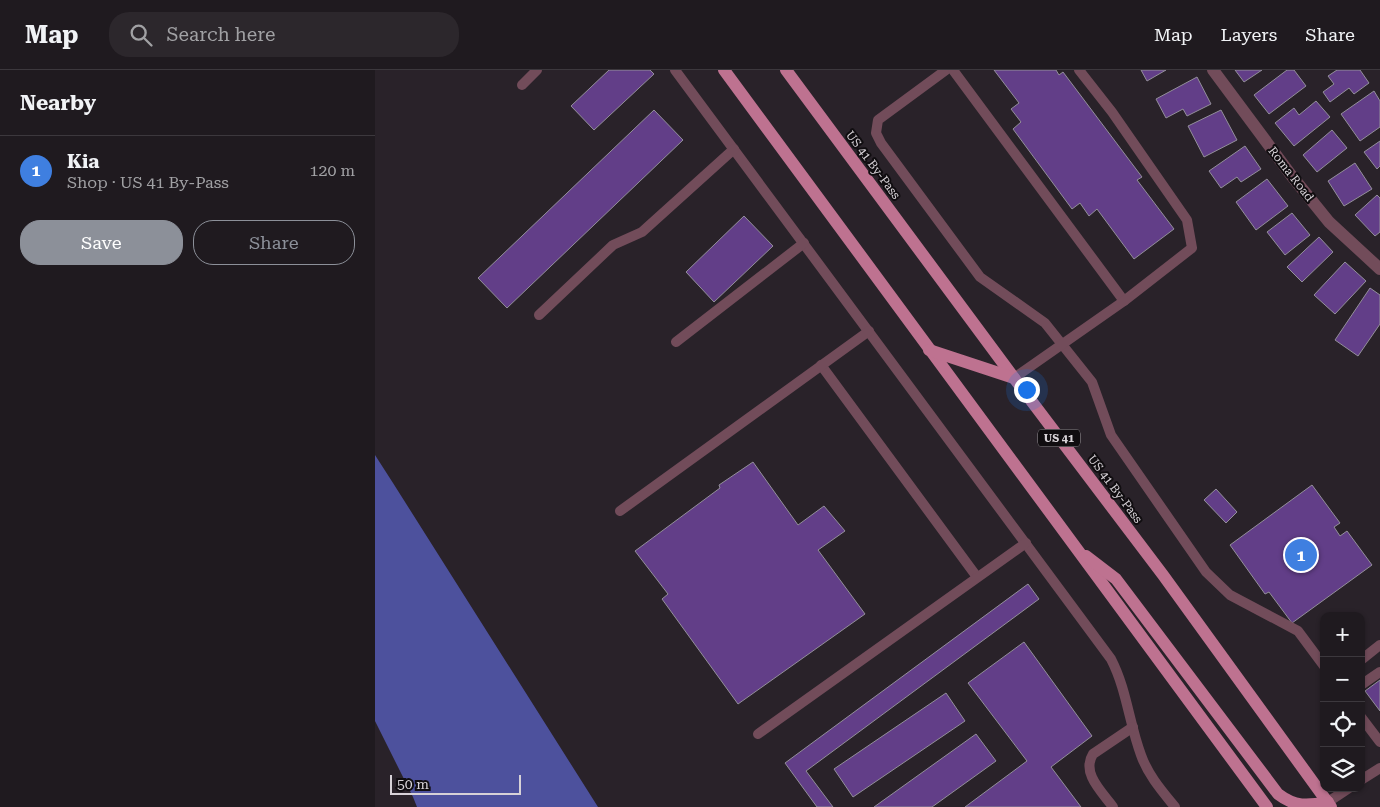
<!DOCTYPE html>
<meta charset="utf-8">
<style>
:root{--surface:#1f1a1f;--page:#2c272c;--text:#f1f3f6;--muted:#a1a1a4;--line:#3c383d;--accent:#8c9099}
body{margin:0;font-family:"Roboto Serif",serif;background:var(--page);color:var(--text)}
.controls{position:absolute;right:15px;bottom:15px;display:grid;overflow:hidden;border-radius:10px;box-shadow:0 1px 4px #0004}
.controls button{width:45px;height:45px;display:grid;place-items:center;padding:0;border:0;border-bottom:1px solid var(--line);background:var(--surface);color:var(--text);font:25px sans-serif}
.scale{position:absolute;left:15px;bottom:12px;width:131px;box-sizing:border-box;padding-left:5px;border:2px solid #d7d2d7;border-top:0;font-size:14px;line-height:18px;white-space:nowrap;color:#d7d2d7;-webkit-text-stroke:4px #100d10;paint-order:stroke}
.you{position:absolute;left:651px;top:319px;width:18px;height:18px;margin:-12px;border:4px solid #fff;border-radius:50%;background:#1a73e8;box-shadow:0 0 0 8px #1a73e833}
.badge{display:grid;place-items:center;width:32px;height:32px;border-radius:50%;background:var(--accent);color:#fff;font-size:16px;font-weight:700}
.pin{position:absolute;translate:-50% -50%;border:2px solid #fff;box-shadow:0 1px 5px #0006}
.list{margin:0;padding:0;list-style:none}
h2{display:flex;justify-content:space-between;align-items:center;height:65px;margin:0;padding:0 20px;font-size:21px}
h2 small{font-size:16px;font-weight:400;color:var(--muted)}
.list li{display:grid;grid-template-columns:32px 1fr auto;gap:15px;align-items:center;box-sizing:border-box;height:70px;padding:0 20px;border-top:1px solid var(--line)}
.list b{display:block;font-size:19px;white-space:nowrap}
.list p{margin:0;font-size:16px;white-space:nowrap;color:var(--muted)}
.list em{font-size:16px;font-style:normal;color:var(--muted)}
.actions{display:flex;gap:10px;padding:15px 20px}
.actions a{flex:1;padding:11px 0;border:1px solid var(--accent);border-radius:20px;text-align:center;font-size:18px;color:var(--accent)}
.actions .main{background:var(--accent);color:#fff}
.icon{flex:none;width:28px;height:28px;fill:none;stroke:currentColor;stroke-width:2;stroke-linecap:round;stroke-linejoin:round}
.map{position:relative;flex:none;width:1005px;height:737px;overflow:hidden}
header{display:flex;align-items:center;gap:30px;box-sizing:border-box;height:70px;padding:0 25px;background:var(--surface);border-bottom:1px solid var(--line)}
header strong{font-size:24px}
nav{display:flex;gap:28px;margin-inline-start:auto;font-size:18px}
.search{width:350px;height:45px;background:var(--page);display:flex;align-items:center;gap:12px;box-sizing:border-box;padding:0 18px;border-radius:20px;color:var(--muted);font-size:19px}
main{display:flex}
aside{flex:1;background:var(--surface)}
.map>svg:first-child{display:block}
.water{fill:#4d519d}
.building{fill:#623e88;stroke:#938f9a}
.lines{fill:none;stroke-linecap:round;stroke-linejoin:round}
.lane{stroke:#724c5a;stroke-width:10}
.street{stroke:#724c5a;stroke-width:12}
.primary{stroke:#be7290;stroke-width:12}
.labels{text-anchor:middle;stroke-width:4;stroke-linejoin:round;paint-order:stroke}
.shield{fill:#100d10;stroke:#9b979b;stroke-width:1}
.shield-label{font-size:11px;font-weight:bold;fill:#d7d2d7}
.street-label{font-size:12px;fill:#d7d2d7;stroke:#100d10}
</style>
<header>
<strong>Map</strong>
<div class="search"><svg class="icon" aria-label="search" viewBox="0 0 24 24"><circle cx="10" cy="10" r="6"/><path d="M15 15l6 6"/></svg>Search here</div>
<nav><a>Map</a><a>Layers</a><a>Share</a></nav>
</header>
<main>
<aside>
<h2>Nearby<small></small></h2>
<ul class="list">
<li><span class="badge" style="background:#3f7fe0">1</span><div><b>Kia</b><p>Shop · US 41 By-Pass</p></div><em>120 m</em></li>
</ul>
<div class="actions"><a class="main">Save</a><a>Share</a></div>
</aside>
<div class="map">
<svg width="1005" height="737" viewBox="0 0 1005 737">
<rect width="100%" height="100%" fill="#292229"/>
<polygon class="water" points="0,385 18,413 223,737 42,737 38,727 0,651"/>
<g class="building">
<polygon points="234,0 275,0 279,4 219,60 196,36"/>
<polygon points="619,0 681,0 684,5 688,2 767,107 762,110 799,159 759,189 722,139 714,146 705,133 697,139 638,59 646,52 636,39 644,33"/>
<polygon points="766,0 791,0 772,11"/>
<polygon points="860,0 887,0 869,12"/>
<polygon points="912,0 919,0 931,16 894,44 879,25"/>
<polygon points="962,0 985,0 994,13 979,24 974,18 955,32 948,22 959,14 953,6"/>
<polygon points="822,7 836,34 812,46 808,39 791,48 781,29"/>
<polygon points="999,21 1005,31 1005,57 985,71 966,44"/>
<polygon points="941,31 955,47 919,76 900,53 919,38 924,45"/>
<polygon points="279,40 308,70 132,238 103,208"/>
<polygon points="846,40 862,70 829,87 813,56"/>
<polygon points="957,60 972,78 942,102 928,85"/>
<polygon points="1005,71 1005,96 1002,99 989,82"/>
<polygon points="870,76 886,99 866,112 862,107 846,118 834,101"/>
<polygon points="980,93 997,119 969,136 953,111"/>
<polygon points="892,109 913,136 881,160 861,132"/>
<polygon points="1002,125 1005,128 1005,162 1000,166 980,145"/>
<polygon points="917,143 935,165 910,185 892,162"/>
<polygon points="369,146 398,176 339,232 311,202"/>
<polygon points="944,167 958,182 927,212 912,197"/>
<polygon points="970,192 991,211 960,244 939,225"/>
<polygon points="995,218 1005,225 1005,254 983,286 960,270"/>
<polygon points="378,392 423,455 449,436 470,461 443,480 490,544 363,634 287,529 293,524 260,481 345,418 344,415"/>
<polygon points="937,415 965,453 959,457 965,466 972,461 997,495 917,553 894,522 890,524 855,475"/>
<polygon points="841,419 862,442 851,453 829,430"/>
<polygon points="653,514 664,529 431,701 458,737 442,737 410,693"/>
<polygon points="649,572 717,666 676,697 706,737 590,737 652,691 593,613"/>
<polygon points="1005,610 1005,641 990,621"/>
<polygon points="571,623 590,651 478,727 459,699"/>
<polygon points="601,664 621,691 557,737 499,737"/>
</g>
<g class="lines">
<g class="lane">
<path d="M300,0l436,589c16,31 18,64 30,96 7,20 21,36 34,52"/>
<polyline points="571,0 503,50 501,63 506,73 605,207 670,253 717,312 736,365 831,502 855,525 923,561 949,596"/>
<polyline points="578,0 749,231"/>
<polyline points="147,15 162,0"/>
<polyline points="164,245 238,175 267,162 359,79"/>
<polyline points="301,272 429,173"/>
<polyline points="446,295 602,507"/>
<polyline points="639,308 749,231 817,178 812,150 737,42 704,0"/>
<polyline points="245,441 494,261"/>
<polyline points="986,590 1005,575"/>
<polyline points="986,615 1005,602"/>
<polyline points="986,647 1005,672"/>
<polyline points="383,664 651,473"/>
<polyline points="986,710 1005,698"/>
<polyline points="953,732 974,718"/>
<path d="M738,737c-11,-15 -32,-34 -20,-53l40,-27"/>
</g>
<polyline class="street" points="838,0 916,105 954,152 1005,199"/>
<g class="primary">
<polyline points="349,0 892,737"/>
<polyline points="411,0 639,308 788,505 956,737"/>
<polyline points="554,280 639,308"/>
<path d="M711,486l30,23 162,215c17,13 29,12 50,8"/>
</g>
</g>
<g class="labels">
<rect class="shield" x="663" y="359.5" width="42" height="17" rx="4"/>
<g class="shield-label">
<text x="684" y="372">US 41</text>
</g>
<g class="street-label">
<text transform="translate(498 95) rotate(53)" y="4">US 41 By-Pass</text>
<text transform="translate(916 104) rotate(52)" y="4">Roma Road</text>
<text transform="translate(740 419) rotate(53)" y="4">US 41 By-Pass</text>
</g>
</g>
</svg>
<div class="controls">
<button>+</button>
<button>−</button>
<button><svg class="icon" aria-label="locate" viewBox="0 0 24 24"><circle cx="12" cy="12" r="6"/><path d="M12 2v4M12 18v4M2 12h4M18 12h4"/></svg></button>
<button><svg class="icon" aria-label="layers" viewBox="0 0 24 24"><path d="M12 4l9 5-9 5-9-5zM3 14l9 5 9-5"/></svg></button>
</div>
<div class="scale">50 m</div>
<div class="you"></div>
<div class="pin badge" style="left:926px;top:485px;background:#3f7fe0">1</div>
</div>
</main>
